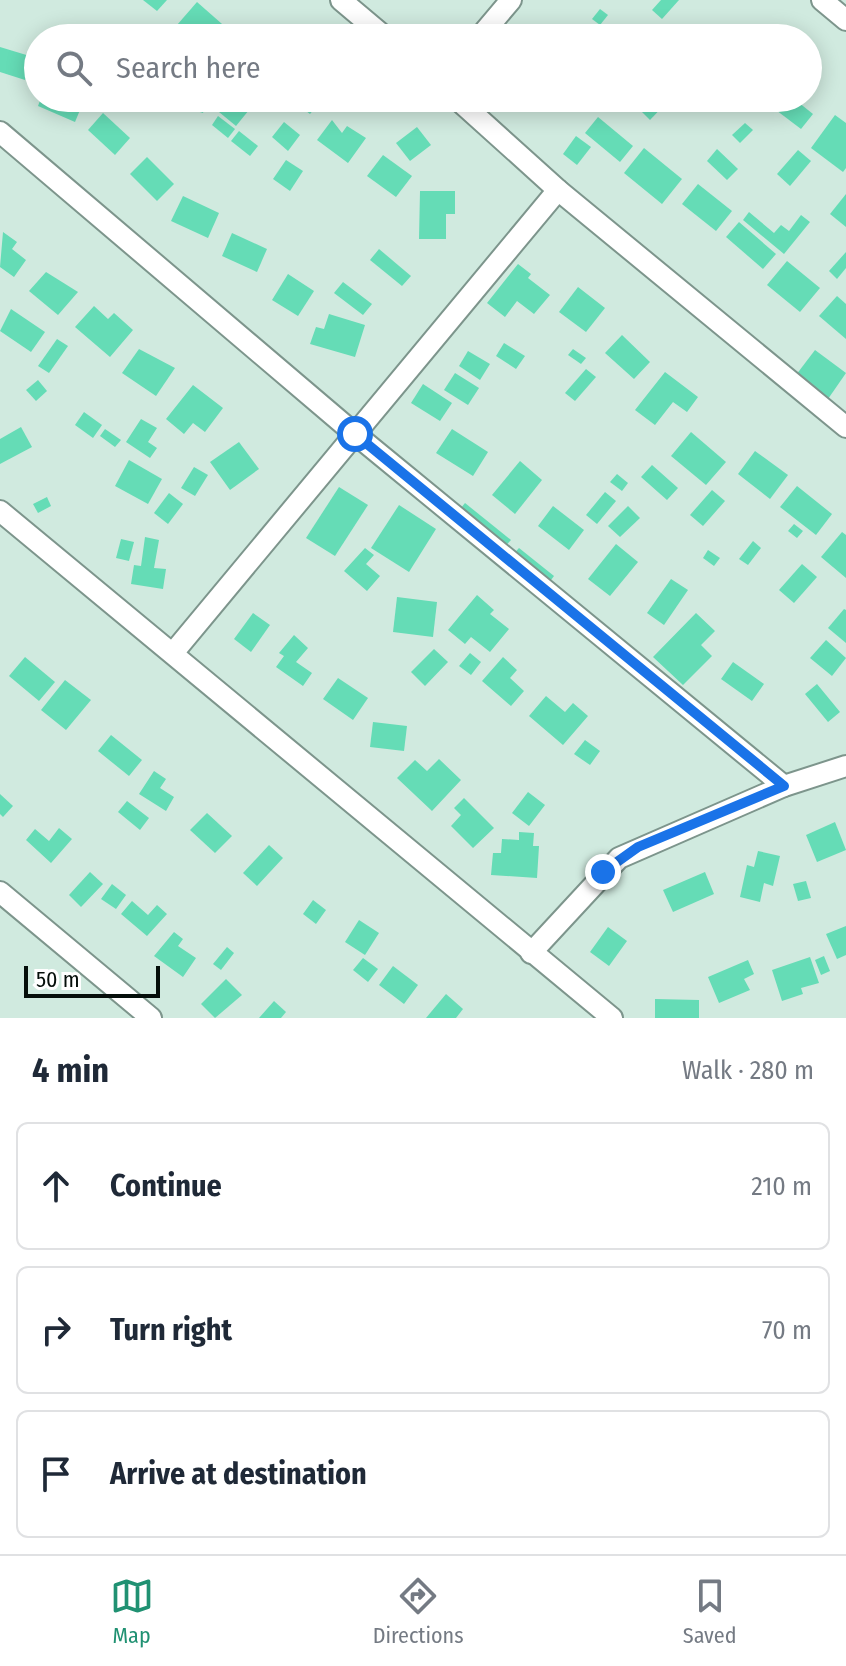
<!DOCTYPE html>
<meta charset="utf-8">
<style>
:root{--surface:#fff;--page:#f6f6f7;--text:#1f2937;--muted:#747a83;--line:#e0e1e3;--accent:#209172}
body{margin:0;font-family:"Fira Sans Condensed",sans-serif;background:var(--page);color:var(--text)}
.scale{position:absolute;left:24px;bottom:20px;width:136px;box-sizing:border-box;padding-left:8px;border:4px solid #050e0a;border-top:0;font-size:22px;line-height:28px;white-space:nowrap;color:#050e0a;-webkit-text-stroke:6px #fff;paint-order:stroke}
.stop{position:absolute;width:24px;height:24px;margin:-18px;border:6px solid #1a73e8;border-radius:50%;background:#fff}
.stop.end{background:#1a73e8;border-color:#fff;box-shadow:0 2px 8px #0008}
.list{margin:0;padding:0;list-style:none}
h2{display:flex;justify-content:space-between;align-items:center;height:104px;margin:0;padding:0 32px;font-size:34px}
h2 small{font-size:26px;font-weight:400;color:var(--muted)}
.list li{display:grid;grid-template-columns:52px 1fr auto;gap:24px;align-items:center;box-sizing:border-box;height:128px;margin:0 16px 16px;padding:0 16px;border:2px solid var(--line);border-radius:12px}
.list b{display:block;font-size:30px;white-space:nowrap}
.list em{font-size:26px;font-style:normal;color:var(--muted)}
.icon{flex:none;width:44px;height:44px;fill:none;stroke:currentColor;stroke-width:2;stroke-linecap:round;stroke-linejoin:round}
.map{position:relative;flex:none;width:846px;height:1018px;overflow:hidden}
.search{position:absolute;background:var(--surface);box-shadow:0 4px 20px #0003;left:24px;right:24px;top:24px;height:88px;display:flex;align-items:center;gap:20px;box-sizing:border-box;padding:0 28px;border-radius:44px;color:var(--muted);font-size:30px}
.sheet{height:536px;background:var(--surface)}
nav{display:flex;justify-content:space-around;align-items:center;box-sizing:border-box;height:112px;border-top:2px solid var(--line);background:var(--surface);font-size:22px;color:var(--muted)}
nav a{display:grid;justify-items:center;gap:4px}
nav .on{color:var(--accent)}
.map>svg:first-child{display:block}
.building{fill:#65dcb6}
.lines{fill:none;stroke-linecap:round;stroke-linejoin:round}
.minor-casing{stroke:#7d958c;stroke-width:24}
.minor{stroke:#fff;stroke-width:20}
.route{stroke:#1a73e8;stroke-width:10}
</style>
<div class="map">
<svg width="846" height="1018" viewBox="0 0 846 1018">
<rect width="100%" height="100%" fill="#d0eadf"/>
<g class="building">
<polygon points="143,0 167,0 157,11"/>
<polygon points="661,0 679,0 662,19 652,10"/>
<polygon points="197,2 230,31 224,38 192,38 177,25"/>
<polygon points="600,9 608,15 600,25 592,19"/>
<polygon points="549,24 566,38 539,38"/>
<polygon points="0,47 33,57 25,80 0,72"/>
<polygon points="41,98 85,98 75,122 38,106"/>
<polygon points="187,98 207,103 203,113 184,107"/>
<polygon points="231,98 249,110 236,126 219,112"/>
<polygon points="289,98 323,98 310,114"/>
<polygon points="647,98 668,101 650,120 638,108"/>
<polygon points="773,98 793,98 813,114 801,129 768,104"/>
<polygon points="103,113 130,138 115,155 88,130"/>
<polygon points="835,115 846,123 846,168 843,172 811,148"/>
<polygon points="218,116 235,129 228,138 212,125"/>
<polygon points="598,117 633,146 620,162 585,133"/>
<polygon points="332,120 342,133 347,126 366,138 348,163 317,140"/>
<polygon points="284,122 300,135 288,151 272,137"/>
<polygon points="745,123 753,130 740,143 732,135"/>
<polygon points="417,127 431,145 410,161 396,143"/>
<polygon points="239,131 258,146 250,156 231,141"/>
<polygon points="576,136 591,147 577,165 563,154"/>
<polygon points="644,148 682,179 662,204 624,173"/>
<polygon points="717,149 738,169 727,180 707,161"/>
<polygon points="798,150 811,161 790,186 777,174"/>
<polygon points="383,155 412,176 396,197 367,176"/>
<polygon points="147,157 174,184 157,201 130,174"/>
<polygon points="286,160 303,171 290,191 273,179"/>
<polygon points="698,184 732,211 716,231 682,204"/>
<polygon points="420,191 455,191 455,214 446,214 446,239 419,239"/>
<polygon points="846,194 846,227 830,214"/>
<polygon points="183,196 219,213 208,238 171,221"/>
<polygon points="749,212 774,233 781,225 789,231 801,215 810,222 784,254 743,220"/>
<polygon points="739,222 776,254 763,269 726,237"/>
<polygon points="3,232 17,242 12,249 26,260 14,277 0,267"/>
<polygon points="232,233 267,249 257,272 222,256"/>
<polygon points="379,249 411,276 402,286 370,260"/>
<polygon points="846,252 846,268 837,279 829,271"/>
<polygon points="787,261 820,288 800,312 767,285"/>
<polygon points="518,264 531,274 528,278 550,295 534,314 517,301 505,317 487,303"/>
<polygon points="46,272 78,292 58,315 29,291"/>
<polygon points="288,274 314,291 298,316 272,300"/>
<polygon points="343,282 372,304 363,315 334,293"/>
<polygon points="578,287 605,308 586,332 559,312"/>
<polygon points="837,296 846,304 846,339 819,316"/>
<polygon points="94,306 108,319 114,313 133,330 110,357 75,327"/>
<polygon points="11,309 45,332 31,352 0,331"/>
<polygon points="329,314 365,325 355,357 310,344 316,327 324,329"/>
<polygon points="622,335 650,362 634,379 605,353"/>
<polygon points="57,339 68,346 49,373 38,366"/>
<polygon points="504,343 525,356 516,369 496,356"/>
<polygon points="139,349 175,368 156,396 122,373"/>
<polygon points="573,349 586,358 581,364 568,355"/>
<polygon points="815,350 846,373 828,399 796,375"/>
<polygon points="468,351 490,364 480,380 459,366"/>
<polygon points="586,369 596,377 575,401 565,393"/>
<polygon points="665,372 698,397 687,412 673,402 655,425 635,410"/>
<polygon points="455,373 479,388 468,405 444,390"/>
<polygon points="38,380 47,391 36,401 26,390"/>
<polygon points="423,384 452,403 440,421 411,403"/>
<polygon points="193,385 223,408 205,432 193,423 184,434 166,419"/>
<polygon points="84,412 102,425 93,438 75,425"/>
<polygon points="141,419 157,428 148,442 157,448 150,458 126,442"/>
<polygon points="21,427 32,447 0,464 0,439"/>
<polygon points="105,429 121,440 115,447 100,436"/>
<polygon points="452,429 488,452 473,476 436,453"/>
<polygon points="691,432 726,462 706,485 671,456"/>
<polygon points="239,442 259,469 230,490 210,462"/>
<polygon points="755,451 788,475 770,499 738,474"/>
<polygon points="129,460 162,479 148,504 115,486"/>
<polygon points="520,461 542,480 515,514 492,495"/>
<polygon points="652,465 678,488 667,500 641,477"/>
<polygon points="194,467 208,475 195,496 181,488"/>
<polygon points="617,474 628,483 622,491 610,482"/>
<polygon points="797,486 832,514 816,535 780,507"/>
<polygon points="339,487 368,505 335,556 306,538"/>
<polygon points="712,490 725,501 703,526 690,515"/>
<polygon points="605,492 616,501 597,524 586,515"/>
<polygon points="169,493 183,504 168,524 154,513"/>
<polygon points="47,497 51,506 38,513 33,504"/>
<polygon points="465,503 511,540 502,550 457,513"/>
<polygon points="399,505 436,529 409,572 371,548"/>
<polygon points="553,506 584,530 569,550 538,526"/>
<polygon points="628,506 640,518 620,537 608,526"/>
<polygon points="794,524 803,531 797,538 788,531"/>
<polygon points="842,532 846,535 846,578 821,557"/>
<polygon points="145,537 159,540 154,568 166,569 163,589 131,584 134,565 141,566"/>
<polygon points="121,539 134,542 129,561 116,558"/>
<polygon points="753,541 761,548 748,565 739,559"/>
<polygon points="616,544 638,562 610,596 588,579"/>
<polygon points="365,548 374,555 366,564 380,576 367,591 344,571"/>
<polygon points="519,548 554,576 545,588 509,559"/>
<polygon points="708,550 720,558 714,566 703,558"/>
<polygon points="802,564 817,577 794,603 779,590"/>
<polygon points="671,579 688,590 664,625 647,613"/>
<polygon points="477,595 494,610 490,614 509,629 490,652 471,637 465,644 448,630"/>
<polygon points="397,597 437,602 433,637 393,632"/>
<polygon points="844,609 846,610 846,643 828,628"/>
<polygon points="253,613 270,625 251,652 234,639"/>
<polygon points="696,613 715,631 701,645 712,656 683,685 653,657"/>
<polygon points="294,635 308,648 296,662 312,673 303,686 276,667 284,656 279,653"/>
<polygon points="826,640 846,658 832,676 810,658"/>
<polygon points="434,649 448,662 425,686 411,672"/>
<polygon points="470,653 481,662 471,675 459,666"/>
<polygon points="25,657 55,682 39,701 9,676"/>
<polygon points="503,657 517,670 510,678 524,691 511,706 482,681"/>
<polygon points="733,662 764,684 752,701 721,679"/>
<polygon points="338,678 368,698 353,720 323,699"/>
<polygon points="65,680 91,700 66,730 41,710"/>
<polygon points="817,684 840,712 828,722 805,694"/>
<polygon points="546,696 565,712 573,703 588,716 563,745 529,716"/>
<polygon points="373,722 407,726 404,751 370,747"/>
<polygon points="111,735 142,760 129,776 98,751"/>
<polygon points="585,740 600,751 590,765 574,754"/>
<polygon points="439,759 461,780 432,811 397,778 415,760 427,771"/>
<polygon points="154,771 166,779 160,788 174,797 166,811 139,794"/>
<polygon points="528,792 545,805 529,826 512,813"/>
<polygon points="0,794 13,806 3,817 0,814"/>
<polygon points="464,798 494,828 473,848 451,826 461,815 454,808"/>
<polygon points="127,801 149,818 140,830 118,812"/>
<polygon points="207,813 232,836 215,853 190,830"/>
<polygon points="835,822 846,850 817,862 806,835"/>
<polygon points="59,828 72,839 51,863 26,840 35,829 49,841"/>
<polygon points="519,832 534,833 533,846 539,846 537,878 491,875 493,853 501,853 502,839 519,840"/>
<polygon points="269,845 283,858 257,886 243,873"/>
<polygon points="758,851 780,856 773,886 764,883 760,902 740,897 747,865 754,867"/>
<polygon points="90,872 103,884 81,907 69,895"/>
<polygon points="705,872 714,894 673,912 663,890"/>
<polygon points="806,881 811,898 798,901 793,884"/>
<polygon points="112,884 126,895 116,909 101,899"/>
<polygon points="313,900 326,910 316,924 303,914"/>
<polygon points="132,901 148,915 157,905 167,914 147,936 121,914"/>
<polygon points="359,920 379,933 365,955 345,942"/>
<polygon points="846,926 846,955 837,959 826,934"/>
<polygon points="608,927 627,941 609,966 590,952"/>
<polygon points="174,932 183,939 178,946 196,958 183,977 154,956"/>
<polygon points="227,947 234,953 221,970 213,964"/>
<polygon points="824,956 830,971 821,975 815,960"/>
<polygon points="810,957 819,983 801,988 803,994 782,1001 772,970"/>
<polygon points="363,958 378,969 368,982 353,970"/>
<polygon points="748,960 754,974 744,979 750,990 719,1003 708,977"/>
<polygon points="393,966 418,985 404,1004 379,985"/>
<polygon points="226,979 242,995 215,1018 201,1004"/>
<polygon points="446,994 463,1009 456,1018 426,1018"/>
<polygon points="655,999 699,1000 699,1018 655,1018"/>
<polygon points="274,1001 286,1012 281,1018 259,1018"/>
</g>
<g class="lines">
<g class="minor-casing">
<g id="minor">
<polyline points="341,0 386,38"/>
<polyline points="822,0 846,20"/>
<polyline points="479,38 511,0"/>
<polyline points="456,98 558,190 846,427"/>
<polyline points="0,132 355,434 784,786"/>
<polyline points="0,511 612,1018"/>
<polyline points="173,653 558,190"/>
<polyline points="0,892 151,1018"/>
<polyline points="531,953 619,858 784,786 846,766"/>
</g>
</g>
<use href="#minor" class="minor"/>
</g>
<g class="lines">
<polyline class="route" points="355,434 784,786 638,847 603,872"/>
</g>
</svg>
<div class="scale">50 m</div>
<div class="stop" style="left:355px;top:434px"></div>
<div class="stop end" style="left:603px;top:872px"></div>
<div class="search"><svg class="icon" aria-label="search" viewBox="0 0 24 24"><circle cx="10" cy="10" r="6"/><path d="M15 15l6 6"/></svg>Search here</div>
</div>
<section class="sheet">
<h2>4 min<small>Walk · 280 m</small></h2>
<ul class="list">
<li><svg class="icon" aria-label="ahead" viewBox="0 0 24 24"><path d="M12 20V5M6 11l6-6 6 6"/></svg><div><b>Continue</b></div><em>210 m</em></li>
<li><svg class="icon" aria-label="right" viewBox="0 0 24 24"><path d="M7 20v-9h11M14 6l5 5-5 5"/></svg><div><b>Turn right</b></div><em>70 m</em></li>
<li><svg class="icon" aria-label="arrive" viewBox="0 0 24 24"><path d="M6 21V4h12l-3 4 3 4H6"/></svg><div><b>Arrive at destination</b></div></li>
</ul>
</section>
<nav>
<a class="on"><svg class="icon" aria-label="map" viewBox="0 0 24 24"><path d="M3 6l6-2 6 2 6-2v14l-6 2-6-2-6 2zM9 4v14M15 6v14"/></svg>Map</a>
<a><svg class="icon" aria-label="directions" viewBox="0 0 24 24"><path d="M12 3l9 9-9 9-9-9zM9 14v-3h6M13 9l2 2-2 2"/></svg>Directions</a>
<a><svg class="icon" aria-label="saved" viewBox="0 0 24 24"><path d="M7 4h10v16l-5-4-5 4z"/></svg>Saved</a>
</nav>
